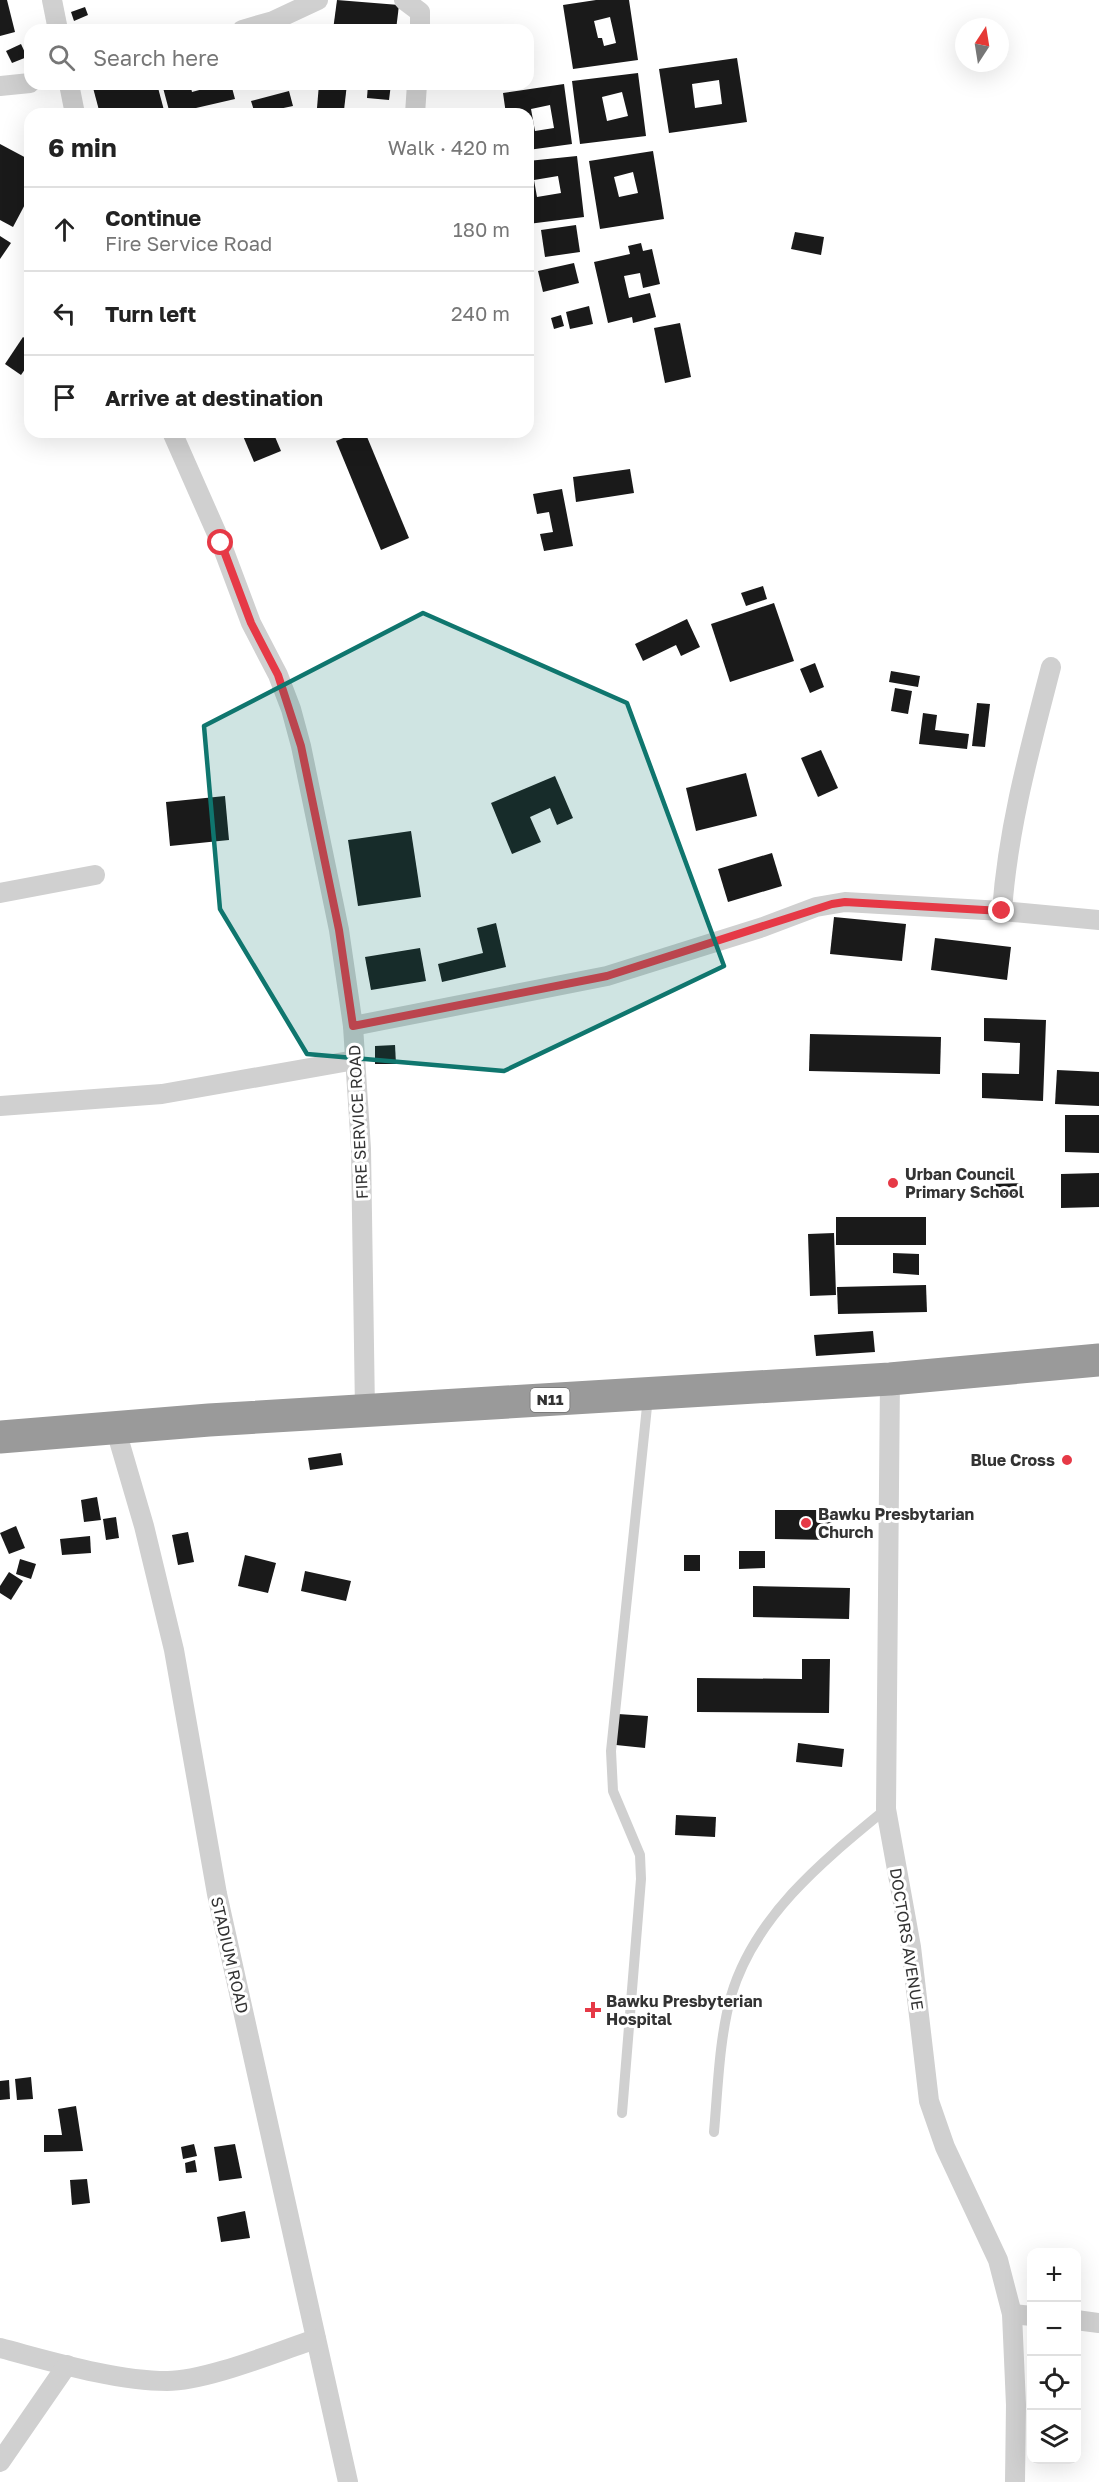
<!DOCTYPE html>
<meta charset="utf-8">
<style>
:root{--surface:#fff;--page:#f6f6f6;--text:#222;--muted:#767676;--line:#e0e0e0}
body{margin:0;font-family:"Golos Text",sans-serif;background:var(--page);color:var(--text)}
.controls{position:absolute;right:18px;bottom:18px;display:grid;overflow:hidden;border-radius:12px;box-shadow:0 6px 24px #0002}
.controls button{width:54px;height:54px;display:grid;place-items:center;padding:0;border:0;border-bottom:2px solid var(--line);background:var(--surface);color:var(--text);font:30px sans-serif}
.compass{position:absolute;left:955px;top:18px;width:54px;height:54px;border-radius:50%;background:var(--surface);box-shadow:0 6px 24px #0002;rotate:12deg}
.stop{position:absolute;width:18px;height:18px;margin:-14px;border:4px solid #e63946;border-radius:50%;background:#fff}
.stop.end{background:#e63946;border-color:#fff;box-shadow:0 2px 6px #0008}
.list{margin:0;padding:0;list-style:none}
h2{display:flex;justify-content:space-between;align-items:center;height:78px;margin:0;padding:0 24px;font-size:26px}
h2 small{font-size:20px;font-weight:400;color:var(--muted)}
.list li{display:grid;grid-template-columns:39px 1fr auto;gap:18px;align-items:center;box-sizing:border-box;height:84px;padding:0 24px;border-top:2px solid var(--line)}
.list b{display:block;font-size:22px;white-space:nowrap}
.list p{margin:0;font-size:20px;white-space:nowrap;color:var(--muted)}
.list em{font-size:20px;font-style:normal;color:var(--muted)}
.icon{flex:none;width:33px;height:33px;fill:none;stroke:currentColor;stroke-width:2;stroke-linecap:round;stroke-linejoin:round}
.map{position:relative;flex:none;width:1099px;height:2482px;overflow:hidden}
.search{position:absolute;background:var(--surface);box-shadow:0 6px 24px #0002;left:24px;top:24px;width:510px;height:66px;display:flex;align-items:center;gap:15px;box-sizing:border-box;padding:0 21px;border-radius:18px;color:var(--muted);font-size:22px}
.panel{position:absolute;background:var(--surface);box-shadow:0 6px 24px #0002;left:24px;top:108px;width:510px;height:330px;border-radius:18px}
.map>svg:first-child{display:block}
.building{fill:#1a1a1a;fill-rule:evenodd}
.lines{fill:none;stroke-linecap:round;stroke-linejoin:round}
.lane{stroke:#d0d0d0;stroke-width:10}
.street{stroke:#d0d0d0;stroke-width:20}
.highway{stroke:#9a9a9a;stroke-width:33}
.route{stroke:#e63946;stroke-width:8}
.marked{fill:#0f766e;fill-opacity:0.2;stroke:#0f766e;stroke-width:4.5;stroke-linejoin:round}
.poi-dot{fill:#e63946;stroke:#fff;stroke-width:2}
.labels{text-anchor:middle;stroke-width:6;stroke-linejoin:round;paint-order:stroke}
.shield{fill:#fff;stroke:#707070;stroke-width:1.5}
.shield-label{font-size:15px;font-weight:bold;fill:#333}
.street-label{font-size:16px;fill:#333;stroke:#fff}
.poi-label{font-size:16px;font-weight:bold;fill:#333;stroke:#fff;text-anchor:start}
</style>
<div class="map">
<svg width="1099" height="2482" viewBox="0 0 1099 2482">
<rect width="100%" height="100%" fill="#fff"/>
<g class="building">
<polygon points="0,0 7,0 15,32 0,36"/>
<polygon points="337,0 399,5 396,30 333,30"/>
<path d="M596,0h33l9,60 -65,9 -10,-64zM610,17l6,26 -12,3 -2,-8h-4l-4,-17z"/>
<polygon points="85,7 88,15 74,21 71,12"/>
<polygon points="21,44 27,57 12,63 6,51"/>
<path d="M737,58l10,64 -78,11 -10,-64zM719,80l3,24 -27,4 -3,-24z"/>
<path d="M638,73l8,63 -66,8 -8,-63zM622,92l6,24 -21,5 -5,-24z"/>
<polygon points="92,84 157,84 165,114 100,114"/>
<polygon points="162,84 190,84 192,92 214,86 213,84 231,84 235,99 170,114"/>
<polygon points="319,84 347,84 344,110 317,108"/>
<polygon points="368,84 391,84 389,100 367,98"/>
<path d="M564,84l8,60 -44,6v-36h-22l-3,-21zM550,105l4,23 -19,3 -4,-22z"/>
<polygon points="289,91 293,106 255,114 251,101"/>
<polygon points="391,109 392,114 355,114 354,112"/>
<polygon points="0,144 30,160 30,195 13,227 0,220"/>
<path d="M653,151l11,68 -64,10 -11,-68zM633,172l5,21 -19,4 -5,-20z"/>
<path d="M577,156l7,61 -56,7v-63zM558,176l3,17 -24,4 -3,-17z"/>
<polygon points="576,225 580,252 545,257 541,230"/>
<polygon points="795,232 824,237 821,255 791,249"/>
<polygon points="0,236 11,243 0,259"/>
<polygon points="641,243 643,251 652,249 660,284 643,288 640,273 624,276 629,298 650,293 656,317 633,323 632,317 608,323 594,262 630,254 628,246"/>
<polygon points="574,263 579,283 543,292 538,271"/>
<polygon points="589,306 593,324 570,329 566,312"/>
<polygon points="561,315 564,326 554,329 551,318"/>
<polygon points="680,323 691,377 665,383 654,328"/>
<polygon points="23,337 30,342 30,362 21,375 5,364"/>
<polygon points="253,432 273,432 281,451 254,462 243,436"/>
<polygon points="358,432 365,432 409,538 381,550 336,441"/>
<polygon points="630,469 634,493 576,502 573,477"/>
<polygon points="562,489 573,546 544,551 540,534 553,532 549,512 537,514 533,494"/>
<polygon points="763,586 767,599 746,606 741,593"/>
<polygon points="774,603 794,661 730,682 711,624"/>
<polygon points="687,619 700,647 681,656 676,645 643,661 635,644"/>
<polygon points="815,663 824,687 810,693 800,669"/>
<polygon points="891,671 920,676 918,687 889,682"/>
<polygon points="895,688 912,691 908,714 891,711"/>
<polygon points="977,703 990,704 985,747 972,746"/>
<polygon points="923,713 937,715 935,730 969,734 967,749 919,744"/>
<polygon points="821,750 838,788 818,797 801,758"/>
<polygon points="746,773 757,816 696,831 686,788"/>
<polygon points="555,776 573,818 557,825 550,808 530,817 541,842 512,854 491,803"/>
<polygon points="225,796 229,840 170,846 166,802"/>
<polygon points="411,831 421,897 358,906 348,840"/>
<polygon points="772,853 782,886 728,902 718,869"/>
<polygon points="834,917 906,924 902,961 830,954"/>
<polygon points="496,923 506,967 442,982 438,964 483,953 477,928"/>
<polygon points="935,938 1011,947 1007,980 931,970"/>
<polygon points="420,948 426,981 371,990 365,957"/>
<polygon points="984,1018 1046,1020 1043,1101 982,1098 982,1073 1019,1074 1020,1043 984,1041"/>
<polygon points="810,1034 941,1037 940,1074 809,1071"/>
<polygon points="395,1045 396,1064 375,1064 375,1046"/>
<polygon points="1057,1070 1099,1072 1099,1106 1055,1104"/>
<polygon points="1065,1115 1099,1115 1099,1153 1065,1152"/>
<polygon points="1099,1173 1099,1207 1061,1208 1061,1174"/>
<polygon points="1023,1183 1024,1196 992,1196 991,1184"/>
<rect x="836" y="1217" width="90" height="28"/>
<polygon points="834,1233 836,1295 810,1296 808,1234"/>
<polygon points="893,1253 919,1254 919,1275 893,1273"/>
<polygon points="926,1285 927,1312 838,1314 837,1287"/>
<polygon points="873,1331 875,1352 816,1356 814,1335"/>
<polygon points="341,1453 343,1465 310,1470 308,1458"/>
<polygon points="97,1497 101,1520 84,1522 81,1500"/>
<polygon points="775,1510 832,1510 831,1540 775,1539"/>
<polygon points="116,1517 119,1538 106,1540 103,1519"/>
<polygon points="16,1526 25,1548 9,1554 0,1533"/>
<polygon points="188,1532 194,1562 178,1565 172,1535"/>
<polygon points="90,1536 91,1553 62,1555 60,1539"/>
<polygon points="739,1551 765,1551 765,1568 739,1569"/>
<polygon points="245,1555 276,1563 268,1593 238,1586"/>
<rect x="684" y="1555" width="16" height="16"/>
<polygon points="20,1559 36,1564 31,1579 16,1574"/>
<polygon points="305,1571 351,1581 346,1601 301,1591"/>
<polygon points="9,1572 23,1581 11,1600 0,1593 0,1586"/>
<polygon points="753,1586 850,1588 849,1619 753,1617"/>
<polygon points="802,1659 830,1659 829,1713 697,1712 697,1678 802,1679"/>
<polygon points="618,1714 648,1716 645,1748 616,1745"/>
<polygon points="798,1743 844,1749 842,1767 796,1762"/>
<polygon points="676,1815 716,1817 715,1837 675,1835"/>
<polygon points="31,2077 33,2099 17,2100 15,2079"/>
<polygon points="9,2080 10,2099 0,2100 0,2081"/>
<polygon points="76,2106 83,2151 44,2152 44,2135 62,2135 58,2109"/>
<polygon points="194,2144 197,2156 183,2159 181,2147"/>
<polygon points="235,2144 242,2178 219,2181 214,2147"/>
<polygon points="195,2160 197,2172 186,2173 185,2163"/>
<polygon points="87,2179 90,2203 72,2205 70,2180"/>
<polygon points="245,2211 250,2238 221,2242 217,2217"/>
</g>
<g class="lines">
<g class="lane">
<polyline points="622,2113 641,1879 640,1855 613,1791 611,1751 648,1397"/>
<path d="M714,2132c4,-45 5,-92 17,-136 24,-81 93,-136 155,-187"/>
</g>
<g class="street">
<polyline points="52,0 58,30"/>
<polyline points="404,0 420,12 420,30"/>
<polyline points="242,30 273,21 318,0"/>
<polyline points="69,84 75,114"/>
<polyline points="0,86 30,83"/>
<polyline points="415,114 417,84"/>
<polyline points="172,432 221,543 251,623 278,675 291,709 301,746 339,930 353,1026 361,1149 365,1411"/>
<polyline points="0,893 95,875"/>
<path d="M1002,911c6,-84 28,-163 49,-244"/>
<polyline points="353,1026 607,976 763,927 816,907 845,902 1002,911 1099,920"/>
<polyline points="0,1106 162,1094 355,1060"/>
<polyline points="890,1379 886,1809 911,1947 929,2101 945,2147 998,2260 1012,2314 1016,2405 1015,2482"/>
<polyline points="115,1427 144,1526 174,1650 217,1894 348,2482"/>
<polyline points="1012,2314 1032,2316"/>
<polyline points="1076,2320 1099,2323"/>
<path d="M0,2348c50,13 115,33 167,33 40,0 109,-29 149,-42"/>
<polyline points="0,2462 67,2365"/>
</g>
<polyline class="highway" points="0,1437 209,1420 890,1379 1099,1360"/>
</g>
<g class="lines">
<polyline class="route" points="221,543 251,623 278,675 301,746 339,930 353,1026 607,976 832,904 845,902 1002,911"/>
</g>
<path class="marked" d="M423,613l204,90 97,263 -220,105 -197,-17 -87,-145 -16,-183z"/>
<g class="poi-dot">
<circle cx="893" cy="1183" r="6"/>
<circle cx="1067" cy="1460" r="6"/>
<circle cx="806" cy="1523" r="6"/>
<path d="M590 2001h6v6h6v6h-6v6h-6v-6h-6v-6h6z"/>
</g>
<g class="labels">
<rect class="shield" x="530.5" y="1388" width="39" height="24" rx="4.5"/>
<g class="shield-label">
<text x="550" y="1405">N11</text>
</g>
<g class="street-label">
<text transform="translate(358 1122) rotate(-93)" y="6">FIRE SERVICE ROAD</text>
<text transform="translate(907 1939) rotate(81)" y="6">DOCTORS AVENUE</text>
<text transform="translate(230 1955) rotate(77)" y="6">STADIUM ROAD</text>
</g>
<g class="poi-label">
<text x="905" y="1180">Urban Council<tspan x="905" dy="18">Primary School</tspan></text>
<text x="1055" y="1466" text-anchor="end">Blue Cross</text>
<text x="818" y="1520">Bawku Presbytarian<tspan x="818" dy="18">Church</tspan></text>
<text x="606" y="2007">Bawku Presbyterian<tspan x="606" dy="18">Hospital</tspan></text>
</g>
</g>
</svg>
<div class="controls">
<button>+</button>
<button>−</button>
<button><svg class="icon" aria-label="locate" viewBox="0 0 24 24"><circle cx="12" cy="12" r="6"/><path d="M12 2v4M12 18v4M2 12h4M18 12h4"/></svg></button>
<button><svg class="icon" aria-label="layers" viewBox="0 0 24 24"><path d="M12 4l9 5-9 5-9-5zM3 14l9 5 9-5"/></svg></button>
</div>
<svg class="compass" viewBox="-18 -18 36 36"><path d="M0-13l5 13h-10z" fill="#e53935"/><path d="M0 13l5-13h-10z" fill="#767676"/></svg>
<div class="stop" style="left:221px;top:543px"></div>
<div class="stop end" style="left:1002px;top:911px"></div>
<div class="search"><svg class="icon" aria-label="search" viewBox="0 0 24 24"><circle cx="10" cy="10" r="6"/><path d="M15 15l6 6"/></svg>Search here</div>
<section class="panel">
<h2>6 min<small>Walk · 420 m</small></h2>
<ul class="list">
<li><svg class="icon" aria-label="ahead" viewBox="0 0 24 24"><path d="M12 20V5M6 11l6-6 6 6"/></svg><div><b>Continue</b><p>Fire Service Road</p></div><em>180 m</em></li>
<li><svg class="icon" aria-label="left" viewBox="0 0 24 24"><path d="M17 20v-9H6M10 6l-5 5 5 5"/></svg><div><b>Turn left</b></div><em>240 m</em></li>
<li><svg class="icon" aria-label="arrive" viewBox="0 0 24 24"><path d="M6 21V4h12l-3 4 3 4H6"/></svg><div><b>Arrive at destination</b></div></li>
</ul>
</section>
</div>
